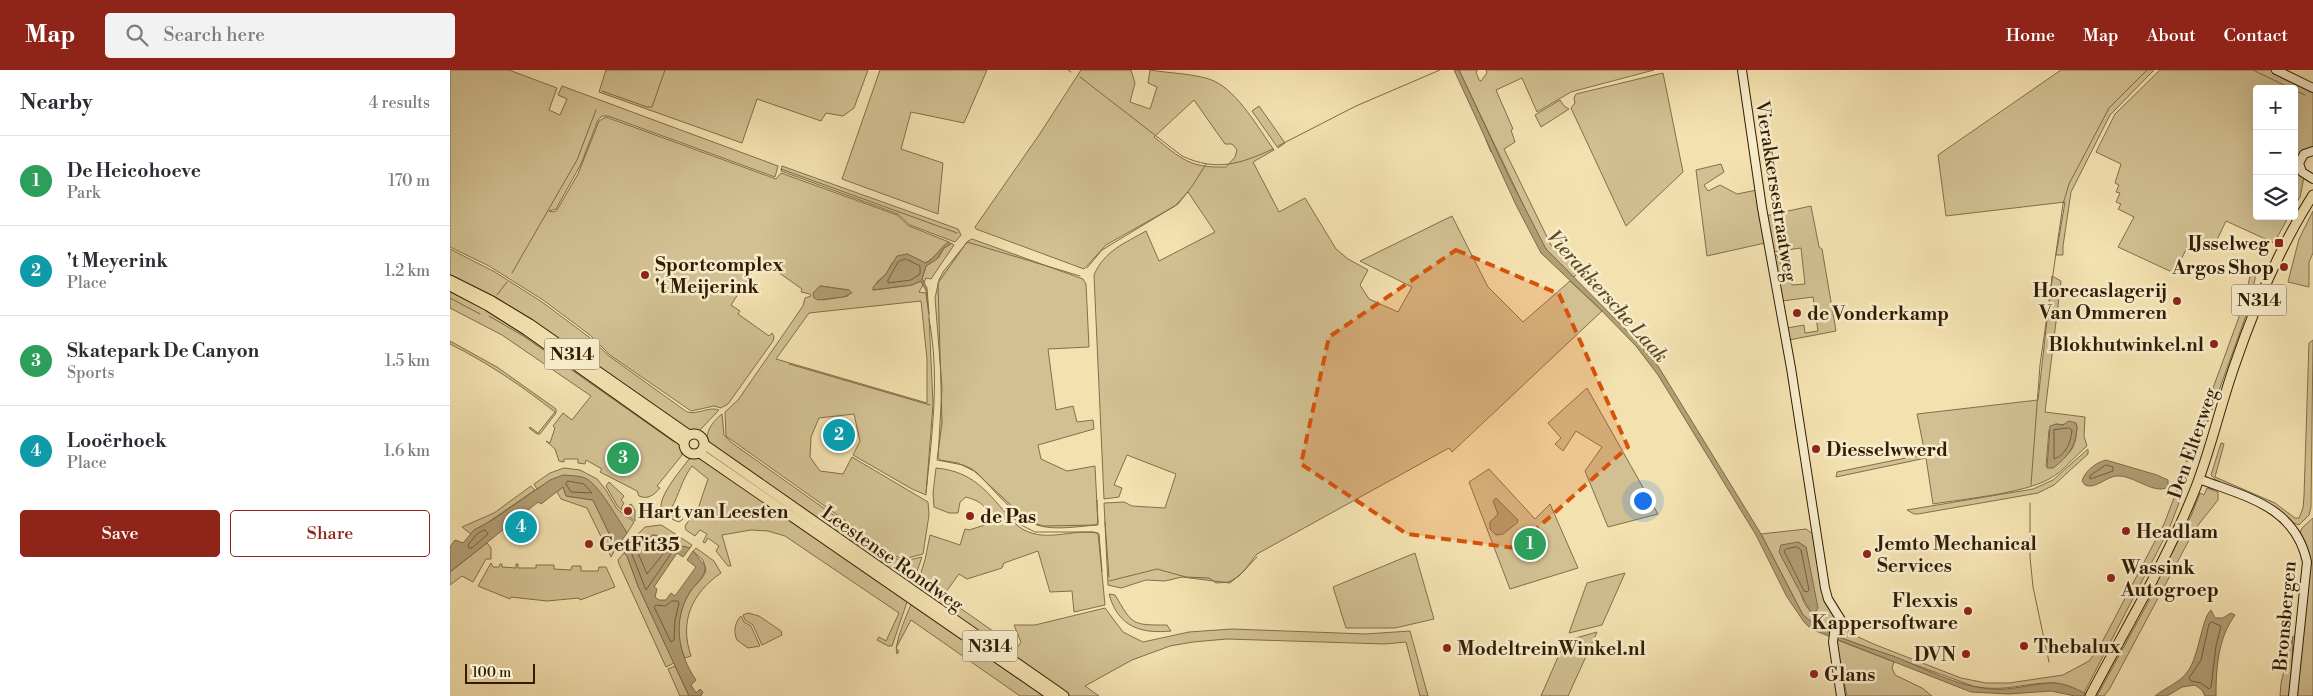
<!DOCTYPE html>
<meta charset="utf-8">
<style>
:root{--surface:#fff;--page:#f2f2f3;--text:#2b2b33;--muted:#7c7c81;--line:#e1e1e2;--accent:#8f2418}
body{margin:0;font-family:"Libre Bodoni",serif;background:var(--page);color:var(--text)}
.controls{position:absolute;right:15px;top:15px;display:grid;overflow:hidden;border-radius:5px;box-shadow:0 5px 20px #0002}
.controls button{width:45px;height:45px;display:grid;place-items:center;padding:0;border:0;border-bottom:1px solid var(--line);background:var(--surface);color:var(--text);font:25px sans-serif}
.scale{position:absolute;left:15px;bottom:12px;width:70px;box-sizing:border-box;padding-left:5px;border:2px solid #331c03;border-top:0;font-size:14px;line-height:18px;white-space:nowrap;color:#331c03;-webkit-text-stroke:4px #f7eccb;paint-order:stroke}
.you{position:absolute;left:1192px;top:430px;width:18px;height:18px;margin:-12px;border:4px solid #fff;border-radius:50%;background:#1a73e8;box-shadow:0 0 0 8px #1a73e833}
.badge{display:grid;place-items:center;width:32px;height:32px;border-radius:50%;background:var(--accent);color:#fff;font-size:16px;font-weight:700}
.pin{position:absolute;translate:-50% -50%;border:2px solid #fff;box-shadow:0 1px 5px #0006}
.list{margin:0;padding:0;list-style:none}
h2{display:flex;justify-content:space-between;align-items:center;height:65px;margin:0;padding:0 20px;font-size:21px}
h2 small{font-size:16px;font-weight:400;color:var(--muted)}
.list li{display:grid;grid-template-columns:32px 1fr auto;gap:15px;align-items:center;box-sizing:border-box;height:90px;padding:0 20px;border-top:1px solid var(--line)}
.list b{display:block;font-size:19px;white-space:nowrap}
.list p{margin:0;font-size:16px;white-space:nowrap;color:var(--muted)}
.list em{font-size:16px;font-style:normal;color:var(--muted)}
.actions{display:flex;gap:10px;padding:15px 20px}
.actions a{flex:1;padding:11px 0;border:1px solid var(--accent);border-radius:5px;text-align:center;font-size:18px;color:var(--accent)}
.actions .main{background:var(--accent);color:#fff}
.icon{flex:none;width:28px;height:28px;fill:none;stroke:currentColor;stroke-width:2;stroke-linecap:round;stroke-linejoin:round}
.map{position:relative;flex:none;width:1863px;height:626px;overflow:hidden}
header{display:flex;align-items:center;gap:30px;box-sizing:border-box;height:70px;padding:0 25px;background:var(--accent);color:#fff}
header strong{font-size:24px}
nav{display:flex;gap:28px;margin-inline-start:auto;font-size:18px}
.search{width:350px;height:45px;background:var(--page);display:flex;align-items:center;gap:12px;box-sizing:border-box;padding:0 18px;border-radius:5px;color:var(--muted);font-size:19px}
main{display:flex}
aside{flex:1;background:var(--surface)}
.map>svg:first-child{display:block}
.green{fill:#d2c092;stroke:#826e4a;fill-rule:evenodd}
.water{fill:#b29e75;stroke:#7f6a47}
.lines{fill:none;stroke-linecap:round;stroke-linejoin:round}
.shore{stroke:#725d3c;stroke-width:1}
.stream{stroke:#7f6a47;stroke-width:1}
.secondary-casing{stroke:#331c03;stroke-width:10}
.primary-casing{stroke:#331c03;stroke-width:11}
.secondary{stroke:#f7eccb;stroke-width:8}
.primary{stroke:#f3e1af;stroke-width:9}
.marked{fill:#d6530b;fill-opacity:0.2;stroke:#d6530b;stroke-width:4;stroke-dasharray:10 6;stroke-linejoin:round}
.poi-dot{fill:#8f2418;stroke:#f7eccb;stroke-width:2}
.labels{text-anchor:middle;stroke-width:5;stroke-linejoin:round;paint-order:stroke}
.shield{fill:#f7eccb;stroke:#6e5a3f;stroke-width:1}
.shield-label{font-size:18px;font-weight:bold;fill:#331c03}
.street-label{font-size:19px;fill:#331c03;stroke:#f7eccb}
.poi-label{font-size:19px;font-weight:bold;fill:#331c03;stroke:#f7eccb;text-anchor:start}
.water-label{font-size:20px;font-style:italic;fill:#5f4a2b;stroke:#f7eccb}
</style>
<header>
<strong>Map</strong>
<div class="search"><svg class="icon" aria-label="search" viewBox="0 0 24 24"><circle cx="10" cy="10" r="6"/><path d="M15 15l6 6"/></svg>Search here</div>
<nav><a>Home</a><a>Map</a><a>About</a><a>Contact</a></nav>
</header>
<main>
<aside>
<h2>Nearby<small>4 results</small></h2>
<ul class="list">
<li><span class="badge" style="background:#2e9e5b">1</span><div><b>De Heicohoeve</b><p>Park</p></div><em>170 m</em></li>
<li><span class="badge" style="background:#0f9aa8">2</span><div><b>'t Meyerink</b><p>Place</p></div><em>1.2 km</em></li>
<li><span class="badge" style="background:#2e9e5b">3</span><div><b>Skatepark De Canyon</b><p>Sports</p></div><em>1.5 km</em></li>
<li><span class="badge" style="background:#0f9aa8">4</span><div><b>Looërhoek</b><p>Place</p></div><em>1.6 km</em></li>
</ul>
<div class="actions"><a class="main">Save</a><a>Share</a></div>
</aside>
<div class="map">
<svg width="1863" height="626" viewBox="0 0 1863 626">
<rect width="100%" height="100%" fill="#f3e1af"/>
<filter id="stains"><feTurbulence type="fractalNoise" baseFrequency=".004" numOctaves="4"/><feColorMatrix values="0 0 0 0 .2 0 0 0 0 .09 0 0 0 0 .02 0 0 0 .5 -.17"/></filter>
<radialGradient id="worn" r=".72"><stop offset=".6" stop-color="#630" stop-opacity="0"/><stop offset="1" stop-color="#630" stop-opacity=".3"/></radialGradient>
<g class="green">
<path d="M0,0h59l48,18 -8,22 11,5 7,-16 -9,-4 4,-9 216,80 -3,11 -167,-61h-6l-4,4 -17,44 -25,45 -7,2 5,1 3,-2 21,-36 21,-53 7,-4 170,62 5,-6 116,42 12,11 40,16c-9,5 -13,16 -24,21l-18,-9 -15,9 -6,11 -9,8 -4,8 39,-5 9,-4 2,4 -4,7 7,1 3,23 4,88 -7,91 -14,-6 -59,-34 7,-14 -6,-27 -35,4 -8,19 -1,20 10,14 23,3 9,-17 76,45 1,13 -6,39 -19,5 -9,-3 -169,-120 -1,-24 13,-12 65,-94 2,-8 6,-2 -1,-2 -9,-2 1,-3 -31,-22 -3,3 -10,-7 -27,42 9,6 -2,3 31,22 3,-3 2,4 -1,4 -45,63 -7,4 -7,-2 -23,5 -81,-56 -20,-20 -47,-35 -54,-34 -39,-19zM370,216l29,4 -1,6 -25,4zM471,231l6,58v44l-151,-44 33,-46z"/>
<polygon points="156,0 418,0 404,38 393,46 376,43 371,51 307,29 292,73 149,22"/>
<polygon points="430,0 537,0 514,53 461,42 451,79 493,93 488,144 392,109"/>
<path d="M631,0h50l4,13 -5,19 20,7 7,-22 -9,-4 2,-13c17,3 50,4 64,11 24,11 45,48 60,69l-21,12 26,50 26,-14 31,51 12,10 20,11 -8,15 9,14 29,13 14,-25 -52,-26 92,-45 36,71 35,35 47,-41 32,30 -150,141 -3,-4 -192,106 -14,18 -13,11 -48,-6 -17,4 -19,-1 -25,8 -13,-3 -4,-82 20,-1 8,4 33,2 11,-34 -49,-19 -13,30 8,3 -3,9 -15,2 -10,-224c10,-24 31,-32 52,-44l13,30 56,-29 -27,-40 -13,14 -69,39 -22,24 -108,-40 -1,-2 64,-92zM744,30l31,44h7l5,6 -2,7 -9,10c-37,1 -44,-8 -72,-30z"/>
<polygon points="1009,0 1028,0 1026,2 1029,10 1031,11 1037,3 1036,0 1204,0 1121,22 1087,42 1072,8 1046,20 1063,59 1061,60 1065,72 1054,79 1101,175 1129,202 1124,207 1099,183 1090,170"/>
<polygon points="1611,0 1704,0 1660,45 1621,122 1613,176 1613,185 1606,185 1615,132 1496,146 1488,85"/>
<polygon points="1710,0 1824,0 1863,20 1863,78 1846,91 1847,98 1854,107 1850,127 1844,137 1844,19 1807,19 1807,146 1839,146 1824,173 1776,151 1766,172 1742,168 1724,203 1668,177 1684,147 1668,139 1671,134 1666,132 1670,123 1666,122 1669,115 1665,113 1671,94 1646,82 1665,44"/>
<polygon points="1213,3 1233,102 1176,156 1121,38 1125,33 1124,28 1126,24"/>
<polygon points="1110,30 1114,36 1119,39 1091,57 1085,45"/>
<polygon points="809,36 835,73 828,78 802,41"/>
<polygon points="1271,94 1274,102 1254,115 1258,121 1270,115 1287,124 1307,120 1315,173 1257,186 1246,100"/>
<polygon points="332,96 508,159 511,165 505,172 460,155 448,144 331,101"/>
<path d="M1361,136l8,41 3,2 14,82 -47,9 -2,-12 17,-3 1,8 13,-2 -5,-34 -31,4 -9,-45 4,-1c4,12 11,19 15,30l13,-1 -4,-36 -29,4 -7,-36z"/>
<polygon points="1863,141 1863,183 1859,192 1859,217 1838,212 1849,169"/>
<path d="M522,169l111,40 3,5 3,63 -41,2 8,61 17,-4 4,16 16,-2 1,9 -56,16 3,14 26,12 28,-5 3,59c-19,1 -43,6 -61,0 -22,-7 -44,-37 -61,-53l-18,-9 -18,-3 -2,-2 4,-71 -7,-89 4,-18 4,-8 25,-31z"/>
<polygon points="501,173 504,175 481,209 476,208 474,213 472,209 476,196 489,187 494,178"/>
<path d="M0,179l45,23 47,30 47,35 20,19 78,56c11,3 22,-6 32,-2l-20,21 -11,1 -238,-154z"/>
<polygon points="1801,202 1806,204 1799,237 1749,376 1744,387 1736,392 1793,236"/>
<path d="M1602,206l9,5 -16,131 40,5 -1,19 3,10c-13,11 -23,25 -38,33 -24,14 -85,20 -116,25l-7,-46 -90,19 1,-5 88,-18 -8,-40 121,-14zM1606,354l21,2c-1,25 -8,31 -31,40l3,-36z"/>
<path d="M0,218l45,24 186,130 1,13 -25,31 3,2c-6,7 -12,12 -21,8l-2,-5 -37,-19 2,-3 -16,-9 -1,4 -7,-1v-4h-14v3l-5,-1 -4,-12 -9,-8 4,2 5,-15 -2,-2 10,-13 9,7 19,-24 -89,-61 -52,-27z"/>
<polygon points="1863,270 1861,437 1859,445 1849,455 1844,453 1821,436 1766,410 1761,405 1771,373 1774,374 1765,407 1825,433 1845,448 1849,448 1853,438 1854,426 1859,273"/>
<path d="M0,271l47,26 59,42v4l-16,21h-3l-8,-6 1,-1 8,6 17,-21c-33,-26 -67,-49 -105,-68z"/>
<polygon points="1137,318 1208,444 1158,457 1135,401 1152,377 1126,361 1113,381 1105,374 1111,368 1098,353"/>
<path d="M272,344l2,21 8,8 162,115 10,3 18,-4 -10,29 -204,-140c-4,-13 4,-24 14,-32z"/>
<polygon points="1638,379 1638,384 1604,415 1588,423 1468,444 1464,444 1457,440 1583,419 1603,410"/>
<path d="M250,386l208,143 -16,47h-4l-11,-6 2,-3 7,4 13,-28 -114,-77 -17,-5 -17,-1 -29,5 9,31h-3l-12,-15 3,-5 -11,-8 -3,5 -2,-1 4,-8 -7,-4 -5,6 -9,-6 -1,-4 14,-20 9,-27 -16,-13c-10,13 -13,29 -21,43l12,10 -4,3c-5,-2 -11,-4 -16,-9 -10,-12 19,-44 26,-54z"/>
<path d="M114,398l16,2 17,9 9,11 11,19 17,13 -7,11c-25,-35 -40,-79 -90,-44l-3,-5 16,-11z"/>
<path d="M486,398c43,4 54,30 82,58 25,19 53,2 80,7l7,72 -31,7 -2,-21 -22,1 -12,-41 -34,12 -2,5 -35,11 -8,-5 -16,22 74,52 4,-6 -7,-17h21l70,-17 18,24 20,10 46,-10 43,-3 134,5 44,-3 18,65h-8l-14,-54 -21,2 -158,-5 -34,3 -23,4 -38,14 -47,26 14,10h-33l-151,-105 10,-31 5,-25 30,10 5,-16 4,1 19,-6c-3,-19 -3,-21 -22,-27l-6,5 -2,11h-9l-15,-6 -1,-14z"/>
<polygon points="1039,399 1085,449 1100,434 1128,498 1060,519 1019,412"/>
<polygon points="159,412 174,426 171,430 174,433 171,438 179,445 183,440 179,435 181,434 185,440 185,451 168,437 156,416"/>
<path d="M1729,415l3,2v8l-13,34 -85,164c-9,-4 -19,-9 -29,-10 -30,-1 -49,10 -82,3l-137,-50 5,-11 15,11 20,9 85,33 25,5h23l54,-8 26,-14 10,-13 65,-124z"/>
<polygon points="81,416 85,420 21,464 12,457 44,443"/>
<polygon points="113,417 116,426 143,430 166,478 161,487 137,438 111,429 107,422"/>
<polygon points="1757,418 1768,422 1768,430 1745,459 1660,618 1654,626 1647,626 1707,516 1707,511 1741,446 1750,423 1754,425"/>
<polygon points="1863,448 1863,626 1846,626 1859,505 1850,463 1852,458"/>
<polygon points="210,455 213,456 242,475 240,478 223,474 217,468 203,465 197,469 184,468 195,457"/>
<path d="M1356,459l8,6 21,81v4l-7,11 -15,-7 -10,-9 -42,-81zM1348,472l8,5 11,66h-3c-19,-8 -16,-52 -16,-71z"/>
<polygon points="37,473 41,478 41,489 36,489 23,512 12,506 0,515 0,502"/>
<path d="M246,478l18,13 7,12c-29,20 -42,48 -30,83l-6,2c-11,-21 -7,-50 7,-69 5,-6 12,-11 14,-19l-3,-10 -10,-9z"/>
<polygon points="174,483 177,486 188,516 224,593 216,597 169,494 168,490"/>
<polygon points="965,483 984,549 945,558 896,558 883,517"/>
<polygon points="41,493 43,497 49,497 50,494 52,494 52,497 66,498 66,494 68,494 68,498 86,498 86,495 104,495 104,499 121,500 122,496 131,496 131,501 148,501 149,497 156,497 165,517 130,530 129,528 97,531 61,527 60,529 28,516"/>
<polygon points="1175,503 1152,555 1119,563 1137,513"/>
<path d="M659,524l6,1c18,30 16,30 52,30l4,6c-30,3 -53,-4 -62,-37z"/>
<path d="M462,532l137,94h-29l-109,-76 -15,28 3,3 -2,3c-4,-9 11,-42 15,-52z"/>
<polygon points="298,543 309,546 331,561 332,565 312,575 303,555 295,550 293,545"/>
<path d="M291,546l3,6 7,4 9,20 -12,2 -11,-8c-4,-8 -2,-18 4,-24z"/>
<polygon points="1147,562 1118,626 1091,626 1115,571"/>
<polygon points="1843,566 1841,626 1830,626 1831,613"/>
<polygon points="1385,569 1444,592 1442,598 1445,605 1472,618 1482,626 1397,626"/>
<polygon points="225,596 239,626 230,626 218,599"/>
</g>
<g class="water">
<path d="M1004,0h5l52,111 35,68 92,93 20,24 103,168 42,81c25,22 59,30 90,41 31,12 63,30 97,33 22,2 43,-6 65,-6 12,1 24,7 35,13h-15l-24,-5 -43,3 -37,-2 -135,-53 -25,-10 -7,-7 -17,-25 -31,-62 -98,-160 -22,-29 -38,-39 -57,-54 -25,-48z"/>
<path d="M499,172l2,2 -7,4 -7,11 -11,7 -4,13 5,9 2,26 -3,-23 -5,-10 -9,4 -39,5v-3l13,-13 11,-18 10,-2 19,9c10,-5 14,-16 23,-21z"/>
<polygon points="370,216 399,220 402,223 393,227 368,230 364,228 363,223"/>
<path d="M1619,351l7,2 1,3c-1,20 -8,30 -24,42h-6l3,-42 6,-2 7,1z"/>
<path d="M1656,390l51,15 11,5v7c-13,8 -34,-11 -49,-11 -12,-1 -23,14 -34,9l-3,-4c3,-10 13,-18 24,-21z"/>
<path d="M113,405c8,1 16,0 24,4 13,8 31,40 40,54l-11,15 -23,-48 -27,-4 -3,-9 -22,17 -3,-2 -88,70v-25l5,-7 8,3 11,-13 20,-11 56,-39z"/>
<polygon points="1046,428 1068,450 1067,453 1053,464 1046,465 1040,459 1040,452 1048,444 1043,431"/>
<path d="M203,465l10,1 10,8 17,4 -7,9 -6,-4 -23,34 3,2 -2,8 4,3h7l5,-7 4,3 21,-29 -9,-7 6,-9 12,15c1,11 -9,17 -15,26 -18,28 -12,62 6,88l-5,5 5,8 4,-4 3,3 -2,4h-12l-51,-110 -11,-30 -3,-3 10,-15 13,1z"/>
<polygon points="1348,472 1356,477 1368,538 1364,543 1360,541 1329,482 1331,475"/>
<path d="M1761,540l4,8h8l8,-5 4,2c-17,23 -19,53 -19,81h-11l-3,-6 -7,-5 -13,2 -15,9h-12c11,-9 25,-13 33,-25 11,-15 14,-54 23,-61z"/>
</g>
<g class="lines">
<g class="shore">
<polygon points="456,189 470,196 470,204 461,210 438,213 438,210 448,192"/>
<path d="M1619,358l3,2c-1,12 -6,25 -18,29v-29z"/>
<polygon points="1656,395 1663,397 1663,401 1640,409 1640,406"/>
<polygon points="118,411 134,414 142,423 121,422 116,414"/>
<polygon points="35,460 38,464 22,478 19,478 18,475 27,464"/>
<polygon points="206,470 213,472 222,482 196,520 181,482 186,475 198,474"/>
<polygon points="206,477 209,477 213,484 197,504 188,483"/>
<polygon points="1347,477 1351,480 1359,520 1357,522 1354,521 1334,481 1336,479"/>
<polygon points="222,531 228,531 229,533 225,550 224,570 221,572 204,537 206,535 215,536"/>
<polygon points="1762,552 1771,556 1766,576 1761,617 1759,619 1751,613 1741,611 1739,608 1751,590 1759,554"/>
</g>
<g class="stream">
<polyline points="618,0 621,2"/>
<polyline points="1803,0 1842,19"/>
<path d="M630,7l102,79c35,16 58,8 91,-7"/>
<polyline points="1844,20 1855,25"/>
<polyline points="152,21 197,37 202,37 215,0"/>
<polyline points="1036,70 1041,82"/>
<polyline points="828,76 906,36 990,0"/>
<polyline points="331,99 507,163"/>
<polyline points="637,198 652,180 728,134 743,115 756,94"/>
<polyline points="62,203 127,90 146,40"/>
<polyline points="630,206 517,172 488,213 492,353 487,390 513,395 522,399 578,451 593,456 645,455 648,453 647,430"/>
<polyline points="47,225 57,212"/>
<polyline points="0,228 30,244"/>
<polyline points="39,246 75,267 224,372"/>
<polyline points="339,294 480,335"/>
<polyline points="1581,415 1590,295 1613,134 1619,114 1659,38 1697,0"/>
<path d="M476,422c6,-57 14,-116 3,-173"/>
<polyline points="1580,433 1580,487 1583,517 1599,592"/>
<polyline points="554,439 571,455 585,462 644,462 649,464 652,501"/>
<polyline points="655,452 659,507"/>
<polyline points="659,511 707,499 736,507 759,508 766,513 779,512 789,506 807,487"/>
</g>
<g class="secondary-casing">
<g id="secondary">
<polyline points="1292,0 1312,138 1341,298 1375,518 1378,529 1391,550 1385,555 1383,572 1391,626"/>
<polyline points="1826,0 1863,18"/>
<polyline points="1863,81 1854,84 1849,93 1852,102 1863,109"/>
<path d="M1749,409c47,18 96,27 108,83l-14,134"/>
</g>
</g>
<g class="primary-casing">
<g id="primary">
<polyline points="0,210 42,231 80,254 239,365"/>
<polyline points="0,216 38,236 76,260 234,372"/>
<circle cx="244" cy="374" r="10"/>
<polyline points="255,375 614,626"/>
<polyline points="250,383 602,626"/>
<path d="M1640,626c36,-69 78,-137 106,-209 15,-39 24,-80 38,-120 20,-59 45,-119 79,-172"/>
</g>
</g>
<use href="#secondary" class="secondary"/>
<use href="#primary" class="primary"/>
</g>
<path class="marked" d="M1006,180l103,44 69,153 -113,101 -108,-14 -106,-70 28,-127z"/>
<g class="poi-dot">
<rect x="1824" y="168" width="10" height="10" rx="2.5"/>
<circle cx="1834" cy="197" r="5"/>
<circle cx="195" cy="205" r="5"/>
<circle cx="1727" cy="231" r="5"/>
<circle cx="1347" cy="243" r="5"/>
<circle cx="1764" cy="274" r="5"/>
<circle cx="1366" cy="379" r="5"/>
<circle cx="178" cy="441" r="5"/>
<circle cx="520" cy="446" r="5"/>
<circle cx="1676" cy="461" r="5"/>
<circle cx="139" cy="474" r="5"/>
<circle cx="1417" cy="484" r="5"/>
<circle cx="1661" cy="508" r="5"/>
<circle cx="1518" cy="541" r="5"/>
<circle cx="1574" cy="576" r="5"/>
<circle cx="997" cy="578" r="5"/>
<circle cx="1516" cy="584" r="5"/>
<circle cx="1364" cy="604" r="5"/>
</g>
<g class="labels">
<g class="shield">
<rect x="1781.5" y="214.5" width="55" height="31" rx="4"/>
<rect x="94.5" y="268.5" width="55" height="31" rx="4"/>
<rect x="512.5" y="560.5" width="55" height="31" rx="4"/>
</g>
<g class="shield-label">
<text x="1809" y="236">N314</text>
<text x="122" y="290">N314</text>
<text x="540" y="582">N314</text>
</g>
<g class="street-label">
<text transform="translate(1327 121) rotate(81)" y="7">Vierakkersestraatweg</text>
<text transform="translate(1742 373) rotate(-71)" y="7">Den Elterweg</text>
<text transform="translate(443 488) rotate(35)" y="7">Leestense Rondweg</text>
<text transform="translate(1834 546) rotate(-85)" y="7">Bronsbergen</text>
</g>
<g class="poi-label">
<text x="1819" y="180" text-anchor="end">IJsselweg</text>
<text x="205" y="201">Sportcomplex<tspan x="205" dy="22">'t Meijerink</tspan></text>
<text x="1824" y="204" text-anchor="end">Argos Shop</text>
<text x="1717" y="227" text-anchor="end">Horecaslagerij<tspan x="1717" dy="22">Van Ommeren</tspan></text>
<text x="1357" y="250">de Vonderkamp</text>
<text x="1754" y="281" text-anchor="end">Blokhutwinkel.nl</text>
<text x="1376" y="386">Diesselwwerd</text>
<text x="188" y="448">Hart van Leesten</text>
<text x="530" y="453">de Pas</text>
<text x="1686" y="468">Headlam</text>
<text x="1427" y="480">Jemto Mechanical<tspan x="1427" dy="22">Services</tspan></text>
<text x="149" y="481">GetFit35</text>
<text x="1671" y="504">Wassink<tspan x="1671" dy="22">Autogroep</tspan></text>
<text x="1508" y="537" text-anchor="end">Flexxis<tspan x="1508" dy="22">Kappersoftware</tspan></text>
<text x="1584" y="583">Thebalux</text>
<text x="1007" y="585">ModeltreinWinkel.nl</text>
<text x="1506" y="591" text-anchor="end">DVN</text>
<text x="1374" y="611">Glans</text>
</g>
<g class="water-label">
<text transform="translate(1158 226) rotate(48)" y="7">Vierakkersche Laak</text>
</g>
</g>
<rect width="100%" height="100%" filter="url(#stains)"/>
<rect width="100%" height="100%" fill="url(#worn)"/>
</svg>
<div class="controls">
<button>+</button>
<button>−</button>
<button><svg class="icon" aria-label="layers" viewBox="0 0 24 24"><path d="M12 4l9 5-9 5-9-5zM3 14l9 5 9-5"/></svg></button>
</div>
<div class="scale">100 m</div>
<div class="you"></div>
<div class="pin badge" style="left:1080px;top:474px;background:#2e9e5b">1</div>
<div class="pin badge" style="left:389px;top:365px;background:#0f9aa8">2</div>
<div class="pin badge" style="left:173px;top:388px;background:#2e9e5b">3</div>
<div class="pin badge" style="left:71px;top:457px;background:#0f9aa8">4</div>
</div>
</main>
